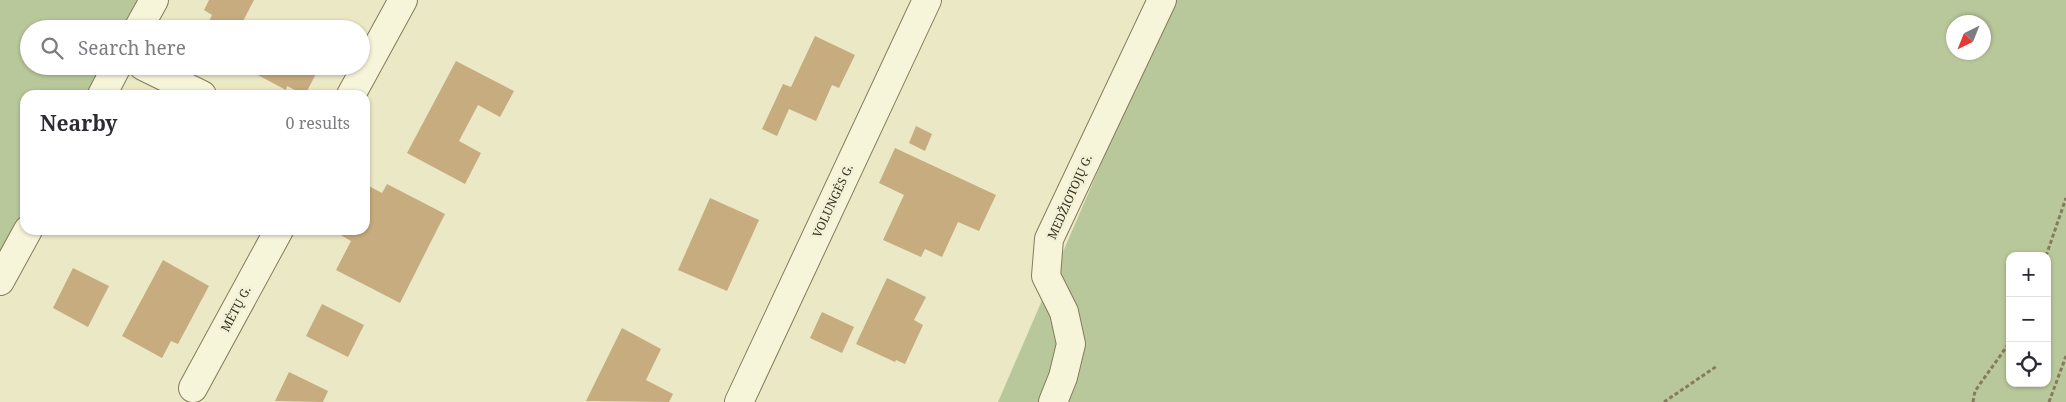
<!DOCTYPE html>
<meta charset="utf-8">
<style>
:root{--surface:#fff;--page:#f2f2f3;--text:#2b2b33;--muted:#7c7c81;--line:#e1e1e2}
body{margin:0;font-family:"Noto Serif",serif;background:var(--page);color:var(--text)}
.controls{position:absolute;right:15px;bottom:15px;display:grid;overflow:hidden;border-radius:10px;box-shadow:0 1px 4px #0004}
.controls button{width:45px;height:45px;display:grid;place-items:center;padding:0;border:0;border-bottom:1px solid var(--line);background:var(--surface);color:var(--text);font:25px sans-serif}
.compass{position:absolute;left:1946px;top:15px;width:45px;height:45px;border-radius:50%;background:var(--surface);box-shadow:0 1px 4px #0004;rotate:223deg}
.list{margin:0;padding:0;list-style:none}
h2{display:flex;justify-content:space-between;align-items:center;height:65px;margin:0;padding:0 20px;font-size:21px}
h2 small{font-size:16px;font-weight:400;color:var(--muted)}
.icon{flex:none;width:28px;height:28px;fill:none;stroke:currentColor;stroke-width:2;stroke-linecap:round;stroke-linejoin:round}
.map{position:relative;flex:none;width:2066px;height:402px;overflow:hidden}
.search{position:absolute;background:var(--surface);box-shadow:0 1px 4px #0004;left:20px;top:20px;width:350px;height:55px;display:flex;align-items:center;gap:12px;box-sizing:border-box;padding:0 18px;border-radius:28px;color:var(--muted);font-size:19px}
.panel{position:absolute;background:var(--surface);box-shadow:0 1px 4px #0004;left:20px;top:90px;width:350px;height:145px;border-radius:15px}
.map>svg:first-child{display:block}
.green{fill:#b9c89b;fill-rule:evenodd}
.building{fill:#c6ac7f}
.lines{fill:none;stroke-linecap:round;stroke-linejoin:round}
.minor-casing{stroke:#857b5d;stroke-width:30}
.path{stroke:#857b5d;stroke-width:3;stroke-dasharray:4 2.5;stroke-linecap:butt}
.minor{stroke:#f6f4d9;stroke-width:28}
.labels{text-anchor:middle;stroke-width:5;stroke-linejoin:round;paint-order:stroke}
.street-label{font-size:12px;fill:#363020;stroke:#f3f1d5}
</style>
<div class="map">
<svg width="2066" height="402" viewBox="0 0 2066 402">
<rect width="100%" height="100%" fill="#ebe8c6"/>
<g class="green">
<polygon points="0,0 144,0 129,29 29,29 29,66 109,66 93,95 25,95 25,222 0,269"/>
<path d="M1172,0h894v402h-1068zM1954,22h30v30h-30zM2010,256h37v127h-37z"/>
</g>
<g class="building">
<polygon points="209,0 254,0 240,27 243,29 205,29 212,15 204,10"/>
<polygon points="815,36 855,55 839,88 832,85 816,121 789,109 777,136 762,129 783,84 791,87"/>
<polygon points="456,61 514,91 500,117 478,105 459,141 481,153 465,184 407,153"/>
<polygon points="241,66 320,66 305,95 287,86 286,90"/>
<polygon points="916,126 932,134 925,151 909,143"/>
<polygon points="895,148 996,195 979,231 958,222 942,257 925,249 921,257 883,240 904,195 879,183"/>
<polygon points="365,184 382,193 387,184 445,214 400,303 336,270 351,241 339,234 341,230 365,230"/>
<polygon points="710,198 759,220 727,291 678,270"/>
<polygon points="163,260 209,286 178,344 171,341 162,358 122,336"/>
<polygon points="73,268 109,286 88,327 53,308"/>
<polygon points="887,278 926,297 914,320 923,325 905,364 896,360 895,362 856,344"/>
<polygon points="322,304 364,325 348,357 306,336"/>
<polygon points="822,312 854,327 842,353 810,338"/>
<polygon points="622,328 661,349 646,380 673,394 669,402 586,401"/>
<polygon points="289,372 328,391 323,402 275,401"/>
</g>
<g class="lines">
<g class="minor-casing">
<g id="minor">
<polyline points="138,29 154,0"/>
<polyline points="143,66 202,95"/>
<polyline points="102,95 117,66"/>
<polyline points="351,95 403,0"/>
<polyline points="0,281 28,230"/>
<polyline points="193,388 279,230"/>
<polyline points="739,402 927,0"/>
<polyline points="1053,402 1063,377 1071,344 1064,312 1046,276 1049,239 1162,0"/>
</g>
</g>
<g class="path">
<polyline points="2046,256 2066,198"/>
<polyline points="1664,402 1717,366"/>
<polyline points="1973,402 1975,391 2010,342"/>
<polyline points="2049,402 2066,356"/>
</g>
<use href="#minor" class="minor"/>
</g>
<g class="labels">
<g class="street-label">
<text transform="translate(1070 197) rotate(-66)" y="4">MEDŽIOTOJŲ G.</text>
<text transform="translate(833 201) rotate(-65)" y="4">VOLUNGĖS G.</text>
<text transform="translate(236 309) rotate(-62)" y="4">MĖTŲ G.</text>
</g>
</g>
</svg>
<div class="controls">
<button>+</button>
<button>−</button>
<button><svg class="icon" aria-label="locate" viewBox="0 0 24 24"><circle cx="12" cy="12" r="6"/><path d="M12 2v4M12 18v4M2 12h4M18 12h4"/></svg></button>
</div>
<svg class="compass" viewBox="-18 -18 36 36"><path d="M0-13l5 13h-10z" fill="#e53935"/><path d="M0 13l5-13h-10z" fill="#7c7c81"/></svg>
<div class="search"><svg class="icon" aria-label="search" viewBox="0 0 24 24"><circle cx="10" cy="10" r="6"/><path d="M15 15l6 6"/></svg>Search here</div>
<section class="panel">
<h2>Nearby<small>0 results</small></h2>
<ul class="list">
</ul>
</section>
</div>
